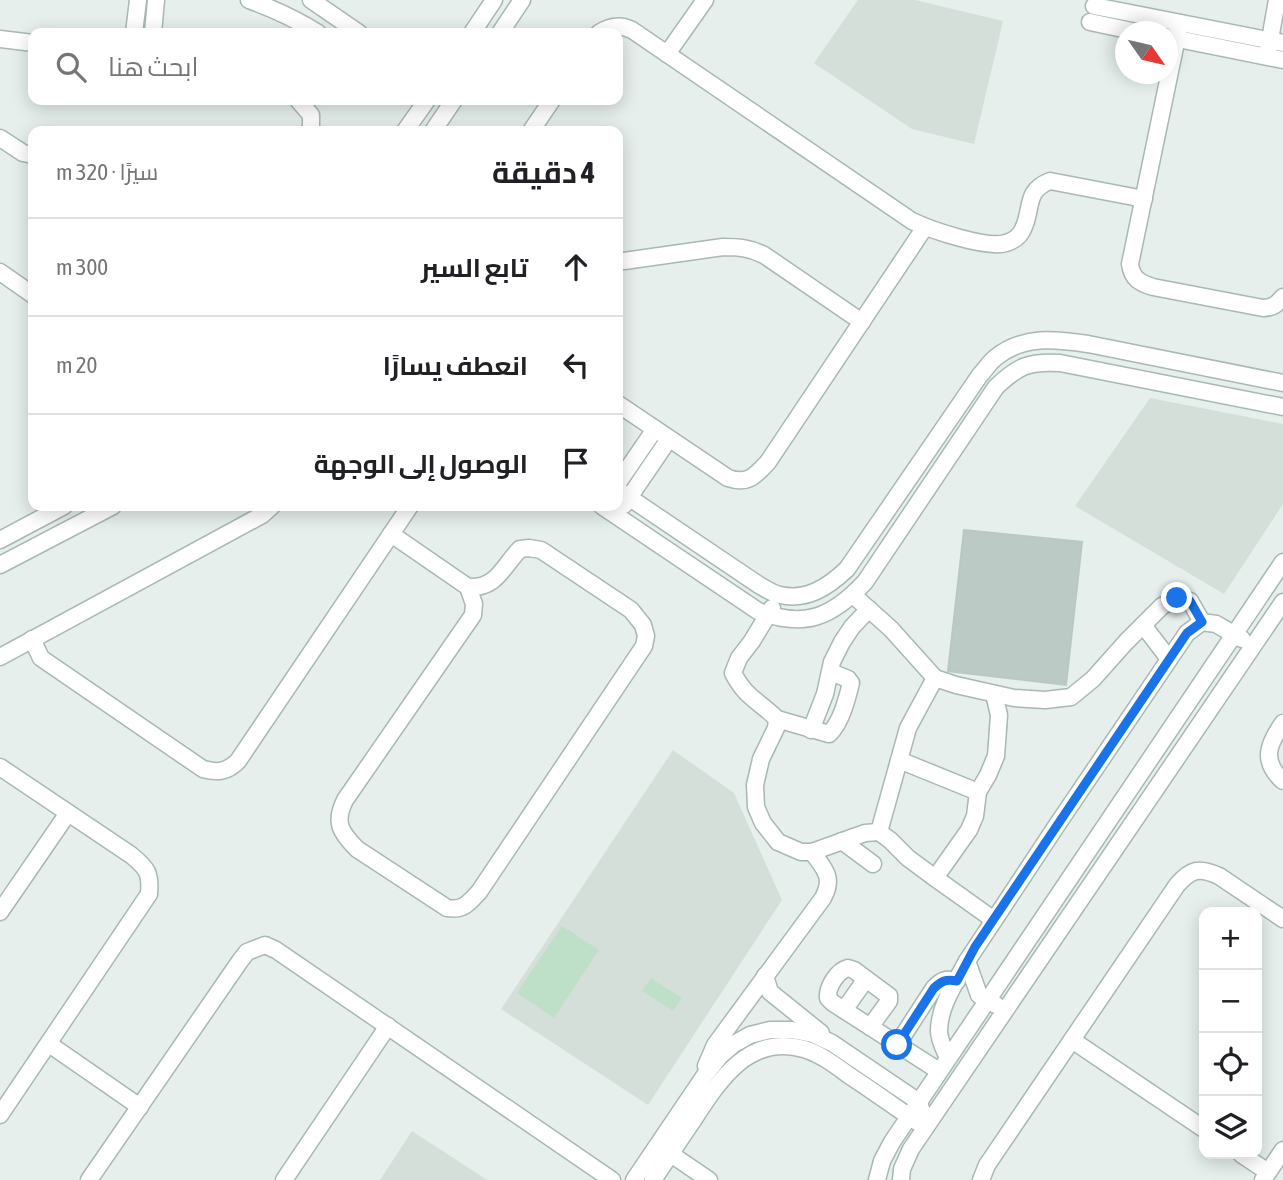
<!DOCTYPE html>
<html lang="ar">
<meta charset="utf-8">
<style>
:root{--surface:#fff;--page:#f2f2f2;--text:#202124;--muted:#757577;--line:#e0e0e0}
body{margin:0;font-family:"Asap Condensed",Cairo,sans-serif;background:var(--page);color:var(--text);direction:rtl}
.controls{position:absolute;right:21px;bottom:21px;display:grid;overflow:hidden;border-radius:14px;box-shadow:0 4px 18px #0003}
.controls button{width:63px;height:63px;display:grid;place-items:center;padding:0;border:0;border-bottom:2px solid var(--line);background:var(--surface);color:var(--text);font:35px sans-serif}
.compass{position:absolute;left:1115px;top:21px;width:63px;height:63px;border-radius:50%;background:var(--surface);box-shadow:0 4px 18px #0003;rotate:124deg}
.stop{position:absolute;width:21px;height:21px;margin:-16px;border:5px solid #1a73e8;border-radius:50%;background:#fff}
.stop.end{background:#1a73e8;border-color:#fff;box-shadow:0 2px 7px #0008}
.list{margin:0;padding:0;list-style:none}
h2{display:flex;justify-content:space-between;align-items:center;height:91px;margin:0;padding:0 28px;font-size:30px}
h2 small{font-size:23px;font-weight:400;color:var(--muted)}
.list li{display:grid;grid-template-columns:46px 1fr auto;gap:21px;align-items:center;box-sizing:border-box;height:98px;padding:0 28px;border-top:2px solid var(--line)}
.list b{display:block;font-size:26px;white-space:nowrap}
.list em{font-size:23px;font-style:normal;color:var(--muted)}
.icon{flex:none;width:38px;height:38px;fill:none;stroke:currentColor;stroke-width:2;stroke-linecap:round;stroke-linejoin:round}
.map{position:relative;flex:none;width:1283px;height:1180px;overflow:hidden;direction:ltr}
.search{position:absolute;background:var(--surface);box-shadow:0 4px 18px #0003;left:28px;top:28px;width:595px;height:77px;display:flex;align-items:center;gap:18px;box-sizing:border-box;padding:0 24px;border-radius:14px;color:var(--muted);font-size:26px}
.panel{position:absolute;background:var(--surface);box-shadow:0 4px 18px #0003;left:28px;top:126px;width:595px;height:385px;border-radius:14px;direction:rtl}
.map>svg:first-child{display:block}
.built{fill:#d4dfda}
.green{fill:#bfe0c8}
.building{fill:#bbcac4;stroke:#b8c9c2;stroke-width:2}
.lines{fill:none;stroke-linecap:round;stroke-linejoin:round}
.minor-casing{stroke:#a8b8b2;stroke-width:19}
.minor{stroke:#fff;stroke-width:16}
.route{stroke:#1a73e8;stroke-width:9}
</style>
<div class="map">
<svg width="1283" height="1180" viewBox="0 0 1283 1180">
<rect width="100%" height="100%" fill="#e6efeb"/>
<g class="built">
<polygon points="858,0 915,0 1003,21 974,144 912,129 814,63"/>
<polygon points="1150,398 1283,424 1283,504 1224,594 1075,506"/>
<polygon points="673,750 734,793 782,900 648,1105 501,1009"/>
<polygon points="412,1131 487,1180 380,1180"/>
</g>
<g class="green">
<polygon points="562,926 599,950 554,1018 517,993"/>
<polygon points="651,978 682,998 673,1011 642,991"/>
</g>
<polygon class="building" points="964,530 1082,542 1066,685 948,671"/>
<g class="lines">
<g class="minor-casing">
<g id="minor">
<path d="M249,0c25,9 47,19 69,33"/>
<polyline points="311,0 359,33"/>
<polyline points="1094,6 1283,43"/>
<polyline points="1090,22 1137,32"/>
<path d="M1180,23l-50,241c2,15 10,19 23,23l110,21c10,0 14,-4 20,-11"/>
<polyline points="134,33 138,0"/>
<polyline points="153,33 156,0"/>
<polyline points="472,33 494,0"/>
<polyline points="500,33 522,0"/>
<path d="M599,33c11,-7 21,-9 33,-3l280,191c19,9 75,28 94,22 7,-2 14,-7 17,-14 10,-20 1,-38 27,-48l94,18"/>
<polyline points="1168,37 1283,60"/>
<polyline points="0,39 33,43"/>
<polyline points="1268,51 1277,0"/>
<polyline points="667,54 705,0"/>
<polyline points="298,100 311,115 311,127 309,131"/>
<polyline points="405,131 427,100"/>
<polyline points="433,131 454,100"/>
<polyline points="531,131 552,100"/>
<polyline points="0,138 23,153 33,155"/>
<path d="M618,261h6l99,-14c16,0 27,1 41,8l98,67"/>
<polyline points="0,272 33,295"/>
<path d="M618,404l110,74c20,7 27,-2 40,-16l157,-235"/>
<polyline points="618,483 655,429"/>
<path d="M618,490l141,95c7,4 14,9 21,10 27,6 48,-8 67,-26l133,-194c5,-5 9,-12 15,-17 28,-23 60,-19 93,-14l195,39"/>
<polyline points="624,505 669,439"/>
<path d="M602,506l156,105c47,18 74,6 107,-29l131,-195c22,-21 33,-26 64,-24l223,44"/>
<path d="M391,534l77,53c29,2 35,-21 52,-38l9,-1 12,2 90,60 12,15 3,11 -2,10 -165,246c-10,11 -16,19 -32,16l-90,-59c-17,-17 -23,-27 -12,-49l128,-185 1,-11 -6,-17"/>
<polyline points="0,540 64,506"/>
<polyline points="0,565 113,506"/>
<polyline points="853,595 891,629 935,678 956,685 1014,698 1045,700 1071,697 1093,679 1126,642 1162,606 1177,598 1190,601 1202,622"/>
<path d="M772,608l-20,33 -13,17 -6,15c13,25 25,27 44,46l-1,9 -15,31 -6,26 1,22 7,16 15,19 23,10h11l53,-19 14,-1 11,8 18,18 27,20 59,42"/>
<polyline points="1143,625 1169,659"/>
<path d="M32,639l9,19 162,111c14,4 24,3 35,-8l172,-255"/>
<polyline points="0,657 262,515 272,506"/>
<path d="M777,719l52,15c12,-11 18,-35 22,-51l-3,-4 -17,-7"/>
<path d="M1283,723c-15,21 -22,38 0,58"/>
<polyline points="811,730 825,694 832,662 842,642 852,627 869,609"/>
<polyline points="899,760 978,792"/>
<path d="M0,767l131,88c16,13 20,18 18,39l-149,221"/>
<polyline points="879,832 908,728 935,678"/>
<polyline points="842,841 873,864"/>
<polyline points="935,878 969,830 975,816 978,792 988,775 996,756 999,715 994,694"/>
<polyline points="0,912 68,813"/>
<polyline points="765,976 770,992 775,996 821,1033"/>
<polyline points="996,1005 979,995 967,961 1055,828 1187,633 1202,622 1216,624 1242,639"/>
<polyline points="844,1010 866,979"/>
<path d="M870,1027l19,-26v-5l-35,-26 -6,-2c-11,3 -21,19 -20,30l5,5 106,68"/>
<polyline points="1072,1040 1204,1129"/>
<polyline points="49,1044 140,1107"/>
<path d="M897,1045l37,-57c8,-8 12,-10 23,-7"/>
<path d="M948,1058c-4,-9 -9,-18 -9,-27 0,-25 17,-49 28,-70"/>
<path d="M706,1066l9,-21 108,-147c11,-20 2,-29 -11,-46"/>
<polyline points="662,1148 709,1180"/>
<polyline points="1241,1154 1268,1172"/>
<polyline points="89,1180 240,961 247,952 265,945 276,950 612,1180"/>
<polyline points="284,1180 388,1026"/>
<polyline points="634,1180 705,1075 720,1056 734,1044 750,1035 770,1030 792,1030 813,1034 832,1043 919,1102 922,1112"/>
<path d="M653,1180c13,-19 26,-39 39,-58 26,-40 56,-89 112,-73 17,5 32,17 46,27 23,15 45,31 67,46"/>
<polyline points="877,1180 882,1161 892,1142 1283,562"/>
<polyline points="901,1180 902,1169 911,1149 1283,602"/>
<path d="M981,1180l6,-15 190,-280c14,-16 22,-18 42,-9l64,43"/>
<polyline points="1263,1180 1283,1150"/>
</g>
</g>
<use href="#minor" class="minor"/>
</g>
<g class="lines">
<path class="route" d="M897,1045l37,-57c8,-7 11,-9 23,-7l18,-34 212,-314 15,-11 -12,-21 -13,-3"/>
</g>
</svg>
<div class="controls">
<button>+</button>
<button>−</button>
<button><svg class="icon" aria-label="locate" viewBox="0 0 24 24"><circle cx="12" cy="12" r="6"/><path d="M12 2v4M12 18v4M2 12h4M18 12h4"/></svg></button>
<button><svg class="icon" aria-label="layers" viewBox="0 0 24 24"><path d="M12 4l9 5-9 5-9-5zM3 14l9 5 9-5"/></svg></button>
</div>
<svg class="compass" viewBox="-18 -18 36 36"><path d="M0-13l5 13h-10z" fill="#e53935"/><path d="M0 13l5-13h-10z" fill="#757577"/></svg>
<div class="stop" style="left:897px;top:1045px"></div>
<div class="stop end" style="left:1177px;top:598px"></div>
<div class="search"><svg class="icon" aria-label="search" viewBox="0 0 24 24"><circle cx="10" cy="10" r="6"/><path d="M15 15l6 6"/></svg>ابحث هنا</div>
<section class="panel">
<h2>4 دقيقة<small>سيرًا · 320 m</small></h2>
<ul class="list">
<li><svg class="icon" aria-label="ahead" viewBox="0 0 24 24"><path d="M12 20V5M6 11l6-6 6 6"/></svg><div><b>تابع السير</b></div><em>300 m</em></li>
<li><svg class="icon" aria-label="left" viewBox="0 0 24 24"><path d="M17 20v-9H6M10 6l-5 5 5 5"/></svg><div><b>انعطف يسارًا</b></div><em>20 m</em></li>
<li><svg class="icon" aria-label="arrive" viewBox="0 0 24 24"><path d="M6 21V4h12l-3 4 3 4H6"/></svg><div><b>الوصول إلى الوجهة</b></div></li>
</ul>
</section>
</div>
